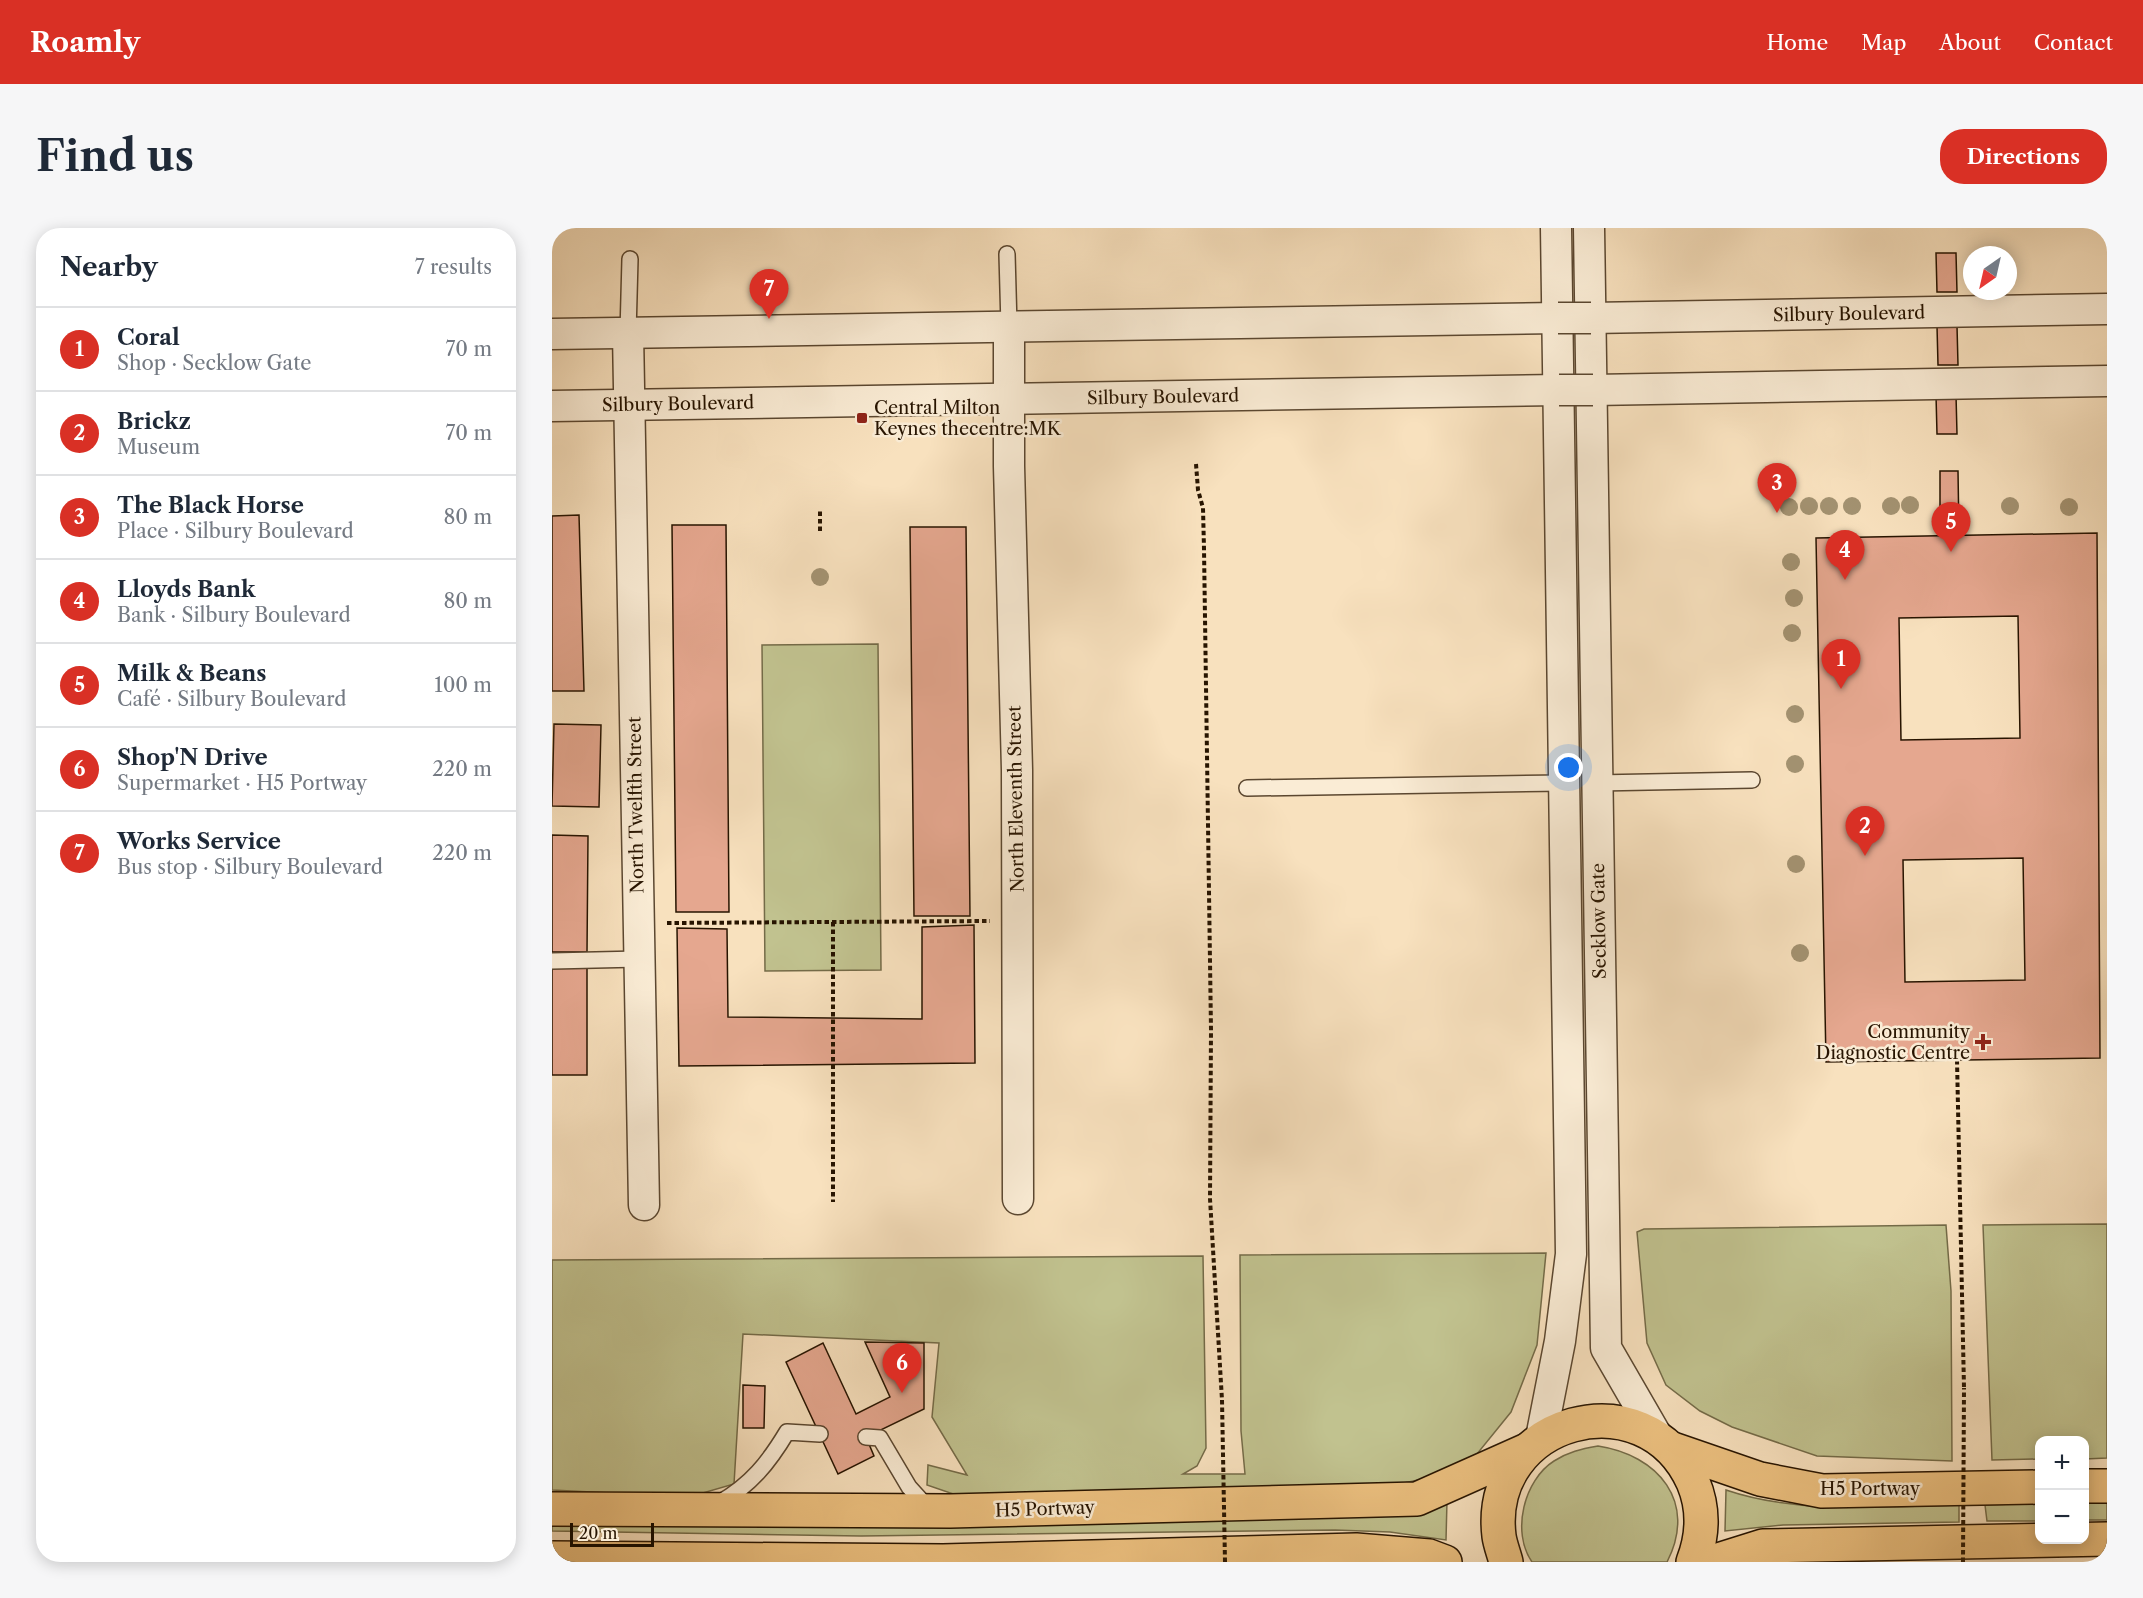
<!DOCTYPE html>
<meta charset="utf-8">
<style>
:root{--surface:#fff;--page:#f6f6f7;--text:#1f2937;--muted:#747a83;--line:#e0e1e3;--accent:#d93025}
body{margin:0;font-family:"Libre Caslon Text",serif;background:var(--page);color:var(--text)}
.controls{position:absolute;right:18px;bottom:18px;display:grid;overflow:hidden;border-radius:12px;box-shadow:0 3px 15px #0003}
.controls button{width:54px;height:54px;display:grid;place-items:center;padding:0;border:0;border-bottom:2px solid var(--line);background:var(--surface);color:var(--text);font:30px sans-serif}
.compass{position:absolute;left:1411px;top:18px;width:54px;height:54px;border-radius:50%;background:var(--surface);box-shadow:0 3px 15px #0003;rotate:214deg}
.scale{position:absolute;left:18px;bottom:15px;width:84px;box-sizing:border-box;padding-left:6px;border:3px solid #271400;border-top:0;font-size:16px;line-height:21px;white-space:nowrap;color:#271400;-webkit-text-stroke:4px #faecd5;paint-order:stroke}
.you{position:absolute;left:1017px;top:540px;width:21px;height:21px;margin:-15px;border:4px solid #fff;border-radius:50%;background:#1a73e8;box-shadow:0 0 0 9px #1a73e833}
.badge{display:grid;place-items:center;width:39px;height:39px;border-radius:50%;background:var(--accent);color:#fff;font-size:20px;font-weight:700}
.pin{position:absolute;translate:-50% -50px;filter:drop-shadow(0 2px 3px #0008)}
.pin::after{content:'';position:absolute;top:32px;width:21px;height:18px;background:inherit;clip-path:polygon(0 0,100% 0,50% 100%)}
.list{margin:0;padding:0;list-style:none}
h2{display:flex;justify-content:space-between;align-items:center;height:78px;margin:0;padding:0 24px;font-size:26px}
h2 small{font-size:20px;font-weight:400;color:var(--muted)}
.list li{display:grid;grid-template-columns:39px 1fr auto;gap:18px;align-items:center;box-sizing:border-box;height:84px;padding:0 24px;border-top:2px solid var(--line)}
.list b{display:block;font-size:22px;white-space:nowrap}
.list p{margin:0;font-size:20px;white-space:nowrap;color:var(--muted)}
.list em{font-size:20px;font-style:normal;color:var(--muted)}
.map{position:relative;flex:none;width:1555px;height:1334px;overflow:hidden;border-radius:24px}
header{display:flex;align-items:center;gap:36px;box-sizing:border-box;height:84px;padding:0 30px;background:var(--accent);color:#fff}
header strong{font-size:28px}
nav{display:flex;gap:33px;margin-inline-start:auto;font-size:21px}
.intro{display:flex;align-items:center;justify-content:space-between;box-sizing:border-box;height:144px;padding:0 36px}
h1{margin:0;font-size:42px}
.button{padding:15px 27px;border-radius:24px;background:var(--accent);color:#fff;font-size:21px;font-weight:700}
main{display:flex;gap:36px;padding:0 36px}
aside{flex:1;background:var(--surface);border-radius:24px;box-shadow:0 3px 15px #0003}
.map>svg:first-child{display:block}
.green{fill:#c1c28f;stroke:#746b48;stroke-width:1.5}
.building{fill:#e5a78f;stroke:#271400;stroke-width:1.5;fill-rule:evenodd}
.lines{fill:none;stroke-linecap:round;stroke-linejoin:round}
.lane-casing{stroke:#5b4730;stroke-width:18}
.street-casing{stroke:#5b4730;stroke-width:33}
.primary-casing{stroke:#271400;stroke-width:36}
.path{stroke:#271400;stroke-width:4;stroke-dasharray:4.5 3;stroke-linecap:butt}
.lane{stroke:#faecd5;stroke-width:15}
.street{stroke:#faecd5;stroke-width:30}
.primary{stroke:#ecc07f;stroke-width:33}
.street-bridge-casing{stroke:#5b4730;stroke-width:33;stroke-linecap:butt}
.path-bridge{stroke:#271400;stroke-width:4;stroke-dasharray:4.5 3;stroke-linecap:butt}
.street-bridge{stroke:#faecd5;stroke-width:30}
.tree{fill:#a39271}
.poi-dot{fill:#8f2418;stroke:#faecd5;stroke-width:2}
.labels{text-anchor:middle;stroke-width:5;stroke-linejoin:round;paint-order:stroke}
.street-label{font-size:18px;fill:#271400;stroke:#faecd5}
.poi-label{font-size:18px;fill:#271400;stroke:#faecd5;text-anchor:start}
</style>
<header>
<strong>Roamly</strong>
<nav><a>Home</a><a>Map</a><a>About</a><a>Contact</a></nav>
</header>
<div class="intro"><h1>Find us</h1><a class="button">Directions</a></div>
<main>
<aside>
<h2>Nearby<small>7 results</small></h2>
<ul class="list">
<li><span class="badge">1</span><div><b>Coral</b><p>Shop · Secklow Gate</p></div><em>70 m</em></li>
<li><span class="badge">2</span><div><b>Brickz</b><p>Museum</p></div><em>70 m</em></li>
<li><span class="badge">3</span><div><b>The Black Horse</b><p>Place · Silbury Boulevard</p></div><em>80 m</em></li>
<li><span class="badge">4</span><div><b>Lloyds Bank</b><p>Bank · Silbury Boulevard</p></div><em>80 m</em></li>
<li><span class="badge">5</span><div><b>Milk &amp; Beans</b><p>Café · Silbury Boulevard</p></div><em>100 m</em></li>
<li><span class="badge">6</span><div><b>Shop'N Drive</b><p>Supermarket · H5 Portway</p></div><em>220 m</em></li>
<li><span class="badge">7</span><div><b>Works Service</b><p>Bus stop · Silbury Boulevard</p></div><em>220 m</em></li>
</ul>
</aside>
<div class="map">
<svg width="1555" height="1334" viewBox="0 0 1555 1334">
<rect width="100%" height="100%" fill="#f8e1be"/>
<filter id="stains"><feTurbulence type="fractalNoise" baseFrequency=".00333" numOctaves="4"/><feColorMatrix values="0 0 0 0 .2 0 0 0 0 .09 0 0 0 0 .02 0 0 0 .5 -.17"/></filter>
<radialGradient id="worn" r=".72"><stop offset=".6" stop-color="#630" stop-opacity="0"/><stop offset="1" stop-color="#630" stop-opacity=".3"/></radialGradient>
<g class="green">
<polygon points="326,416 329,742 213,743 210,417"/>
<polygon points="1555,996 1555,1230 1533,1231 1532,1212 1488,1212 1487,1231 1440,1232 1431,997"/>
<polygon points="1394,997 1399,1063 1400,1233 1265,1228 1180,1199 1148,1183 1114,1157 1095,1115 1085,1004 1092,1001"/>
<polygon points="994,1025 985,1117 959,1184 925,1226 890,1247 828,1260 407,1268 375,1257 376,1237 415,1247 380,1189 387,1115 191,1106 182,1256 137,1269 0,1262 0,1032 651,1028 654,1220 645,1238 631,1246 693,1246 689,1203 688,1027"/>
<path d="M1046,1218c60,9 100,56 69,116h-135c-21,-30 -8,-82 22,-101 14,-9 27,-12 44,-15z"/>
<path d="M1174,1262c74,25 156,16 233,15v17l-176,3 -58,6z"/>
<polygon points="895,1273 894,1312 838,1304 783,1302 309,1308 0,1303 0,1287"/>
<polygon points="1532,1274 1555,1274 1555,1292 1533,1292"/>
<polygon points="1487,1275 1487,1293 1435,1293 1433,1277"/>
</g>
<g class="building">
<polygon points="1384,25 1404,25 1405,64 1385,64"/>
<polygon points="1385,98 1405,98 1406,137 1386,137"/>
<polygon points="1384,167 1404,167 1405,206 1385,206"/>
<polygon points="1388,243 1406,243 1407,308 1388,308"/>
<polygon points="27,287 32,463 0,463 0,288"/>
<polygon points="120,297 174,297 177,684 124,684"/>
<polygon points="358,299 414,299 418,688 362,688"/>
<path d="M1545,305l3,525 -274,4 -10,-524zM1466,388l2,122 -119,2 -2,-122zM1471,630l2,122 -120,2 -2,-122z"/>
<polygon points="2,496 49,497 47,579 0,578"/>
<polygon points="0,607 36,608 35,724 0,724"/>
<polygon points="422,697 423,835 127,838 125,700 175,701 176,789 370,791 370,699"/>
<rect x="0" y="736" width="35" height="111"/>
<polygon points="313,1114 372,1115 372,1181 314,1209 322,1228 286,1246 234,1134 271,1115 304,1186 338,1169"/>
<polygon points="191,1157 213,1158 212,1200 191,1200"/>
</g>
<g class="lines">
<g class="lane-casing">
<g id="lane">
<polyline points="455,26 457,98"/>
<polyline points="76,105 78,31"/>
<polyline points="1045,555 1200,552"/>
<polyline points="695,560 1011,555"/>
<polyline points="0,733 87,731"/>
<polyline points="314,1209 328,1210 357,1259 376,1280"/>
<path d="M167,1275c32,-18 50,-41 68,-71l33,2"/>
</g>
</g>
<g class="street-casing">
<g id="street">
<polyline points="1037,0 1054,1120 1106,1210"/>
<polyline points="1039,90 1555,81"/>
<polyline points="457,98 457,238 465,542 466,971"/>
<polyline points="76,105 92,977"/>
<polyline points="0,106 1006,90"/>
<polyline points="1041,162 1555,153"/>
<polyline points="0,178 1007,162"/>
<polyline points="989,1210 1008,1113 1019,1026 1004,0"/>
</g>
</g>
<g class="primary-casing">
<g id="primary">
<polyline points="1118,1220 1208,1251 1270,1263 1488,1259"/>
<polyline points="1532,1258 1555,1258"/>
<polyline points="0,1281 398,1283 865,1271 975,1222"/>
<polyline points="0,1330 391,1333 804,1322 877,1328 893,1334"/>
<path d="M954,1334c-2,-8 -6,-18 -7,-26 -14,-117 146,-161 194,-54 11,26 10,54 0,80"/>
<polyline points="1160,1334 1211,1318 1555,1311"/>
</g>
</g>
<g class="path">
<polyline points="644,236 646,262 651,280 652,321 659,802 658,971 670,1172"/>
<polyline points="268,303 268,283"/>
<polyline points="281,694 281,974"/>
<polyline points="115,695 438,693"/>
<polyline points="1405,832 1412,1160"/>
</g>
<use href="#lane" class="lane"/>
<use href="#street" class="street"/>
<use href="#primary" class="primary"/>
<g class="street-bridge-casing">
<g id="street-bridge">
<polyline points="1006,90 1039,90"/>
<polyline points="1007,162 1041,162"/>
</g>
</g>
<g class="path-bridge">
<polyline points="670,1172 673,1334"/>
<polyline points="1411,1334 1412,1160"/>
</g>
<use href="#street-bridge" class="street-bridge"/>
</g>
<g class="tree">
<circle cx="1358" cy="277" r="9"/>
<circle cx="1257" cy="278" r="9"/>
<circle cx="1277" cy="278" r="9"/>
<circle cx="1300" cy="278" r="9"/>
<circle cx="1339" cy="278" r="9"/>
<circle cx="1458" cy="278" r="9"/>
<circle cx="1237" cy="279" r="9"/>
<circle cx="1517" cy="279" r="9"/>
<circle cx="1239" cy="334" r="9"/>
<circle cx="268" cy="349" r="9"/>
<circle cx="1242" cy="370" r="9"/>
<circle cx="1240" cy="405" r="9"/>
<circle cx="1243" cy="486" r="9"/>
<circle cx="1243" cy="536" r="9"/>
<circle cx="1244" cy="636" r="9"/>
<circle cx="1248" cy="725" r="9"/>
</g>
<g class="poi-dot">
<rect x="304" y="184" width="12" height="12" rx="3"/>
<path d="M1428 805h6v6h6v6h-6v6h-6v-6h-6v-6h6z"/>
</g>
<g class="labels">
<g class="street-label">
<text transform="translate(1297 86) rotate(-1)" y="6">Silbury Boulevard</text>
<text transform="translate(611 169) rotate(-1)" y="6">Silbury Boulevard</text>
<text transform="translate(126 176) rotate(-1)" y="6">Silbury Boulevard</text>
<text transform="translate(464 571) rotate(-91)" y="6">North Eleventh Street</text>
<text transform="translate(84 577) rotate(-91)" y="6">North Twelfth Street</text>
<text transform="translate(1047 693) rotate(-91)" y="6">Secklow Gate</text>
<text x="1318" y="1267">H5 Portway</text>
<text transform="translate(493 1281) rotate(-2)" y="6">H5 Portway</text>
</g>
<g class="poi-label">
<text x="322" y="186">Central Milton<tspan x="322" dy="21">Keynes thecentre:MK</tspan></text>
<text x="1418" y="810" text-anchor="end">Community<tspan x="1418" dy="21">Diagnostic Centre</tspan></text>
</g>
</g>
<rect width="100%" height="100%" filter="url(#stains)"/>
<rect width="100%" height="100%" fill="url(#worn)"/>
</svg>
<div class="controls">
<button>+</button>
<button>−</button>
</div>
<svg class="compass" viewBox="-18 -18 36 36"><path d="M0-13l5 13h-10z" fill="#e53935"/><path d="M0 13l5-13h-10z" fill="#747a83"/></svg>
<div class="scale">20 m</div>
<div class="you"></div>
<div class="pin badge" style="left:1289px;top:461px">1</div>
<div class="pin badge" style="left:1313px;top:628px">2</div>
<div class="pin badge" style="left:1225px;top:285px">3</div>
<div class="pin badge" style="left:1293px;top:352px">4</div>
<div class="pin badge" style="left:1399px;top:324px">5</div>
<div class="pin badge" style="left:350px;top:1165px">6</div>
<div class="pin badge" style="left:217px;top:91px">7</div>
</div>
</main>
